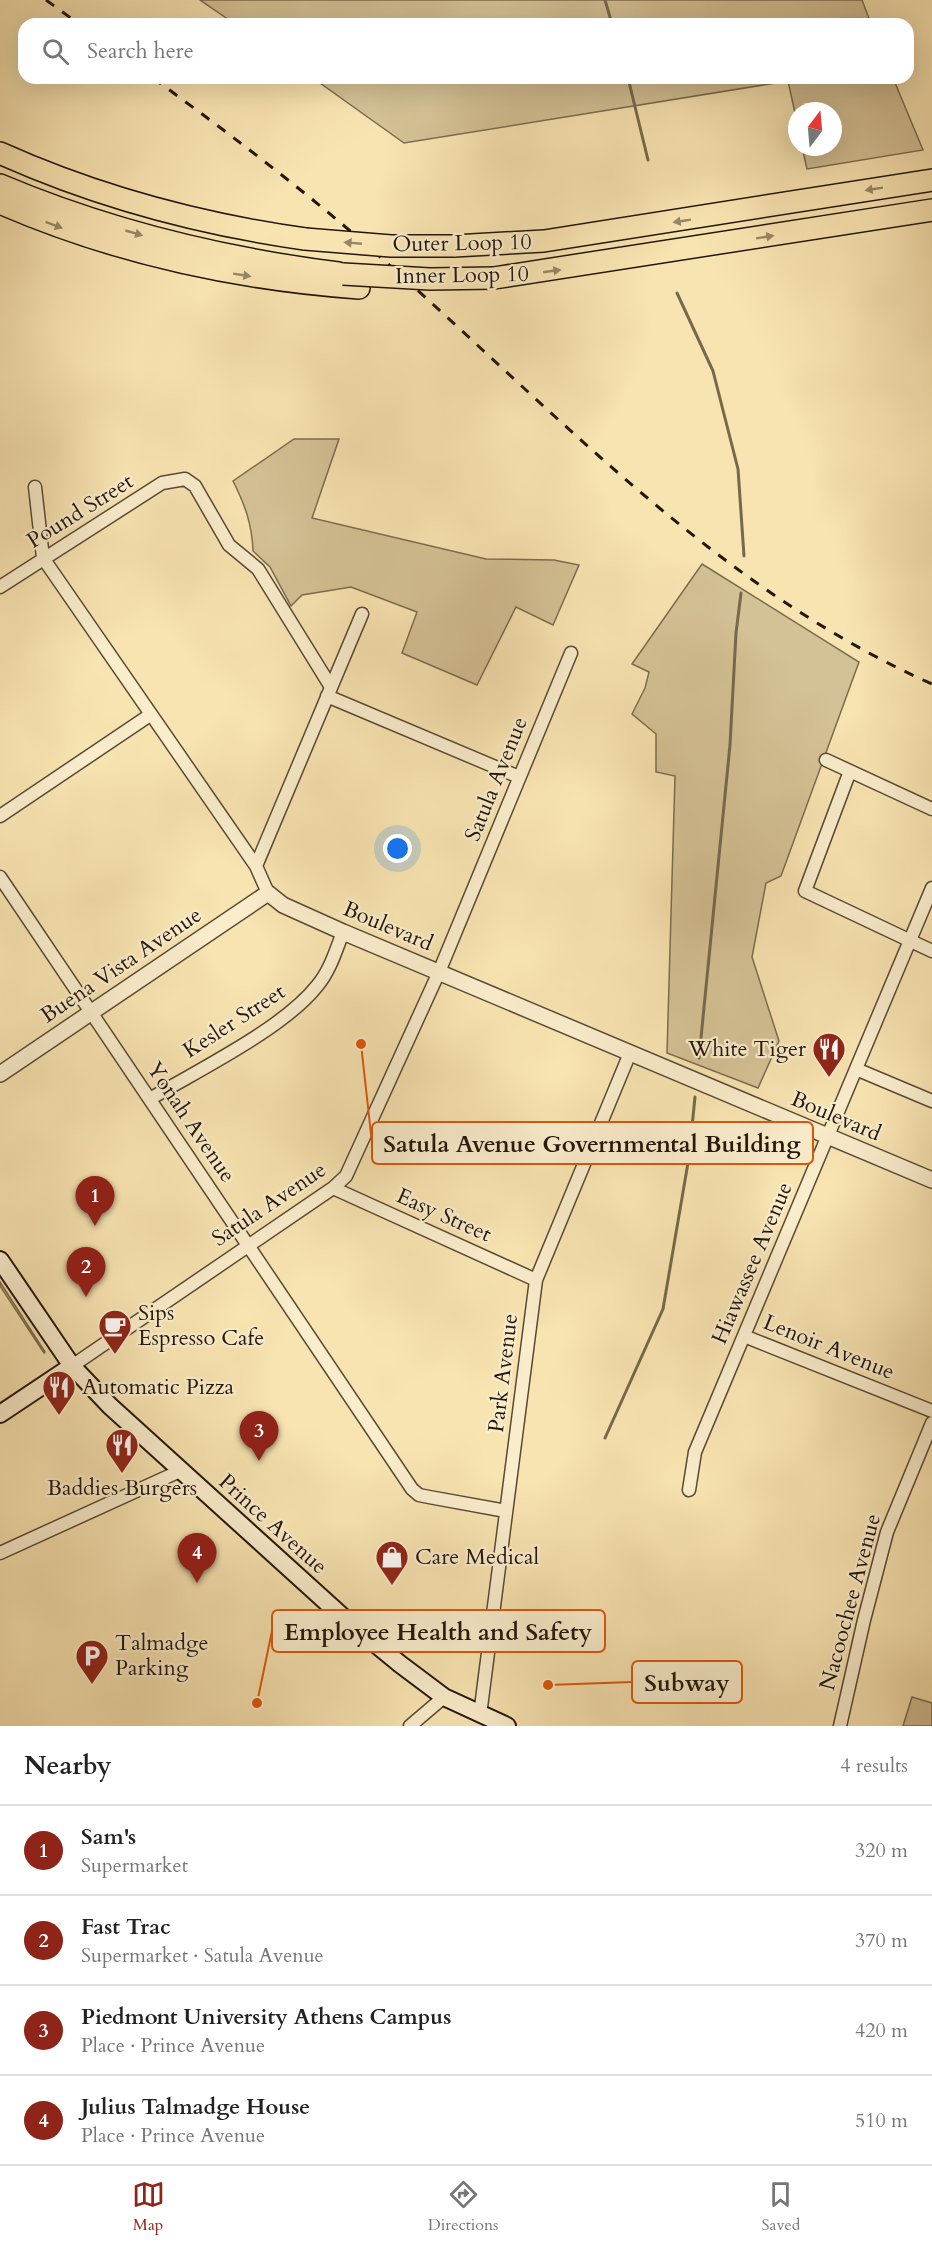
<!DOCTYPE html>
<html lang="en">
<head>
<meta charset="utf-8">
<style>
  :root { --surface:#fff; --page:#f2f2f2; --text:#222; --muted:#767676; --line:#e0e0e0; --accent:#8f2418 }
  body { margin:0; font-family:Cardo,serif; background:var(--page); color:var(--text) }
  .compass { position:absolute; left:788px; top:102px; width:54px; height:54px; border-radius:50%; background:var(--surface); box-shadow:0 6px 24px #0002; rotate:16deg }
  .you { position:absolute; left:398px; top:849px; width:21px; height:21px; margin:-15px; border:4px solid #fff; border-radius:50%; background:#1a73e8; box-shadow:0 0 0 9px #1a73e833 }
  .badge { display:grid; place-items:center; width:39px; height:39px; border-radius:50%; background:var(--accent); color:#fff; font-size:20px; font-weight:700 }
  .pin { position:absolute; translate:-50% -50px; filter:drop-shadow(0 2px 3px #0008) }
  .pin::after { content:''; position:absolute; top:32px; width:21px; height:18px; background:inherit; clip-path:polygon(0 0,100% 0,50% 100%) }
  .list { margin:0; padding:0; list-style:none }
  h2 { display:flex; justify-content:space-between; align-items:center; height:78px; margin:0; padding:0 24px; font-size:26px }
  h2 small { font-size:20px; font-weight:400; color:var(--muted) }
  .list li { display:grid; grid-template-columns:39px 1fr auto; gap:18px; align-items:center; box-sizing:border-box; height:90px; padding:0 24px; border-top:2px solid var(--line) }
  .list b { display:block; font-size:22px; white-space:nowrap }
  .list p { margin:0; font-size:20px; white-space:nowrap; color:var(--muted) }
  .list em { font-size:20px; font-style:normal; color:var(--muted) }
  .icon { flex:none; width:33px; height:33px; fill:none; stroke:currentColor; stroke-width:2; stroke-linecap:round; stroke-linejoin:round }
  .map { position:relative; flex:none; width:932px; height:1726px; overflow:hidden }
  .search { position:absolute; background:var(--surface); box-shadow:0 6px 24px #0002; left:18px; right:18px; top:18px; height:66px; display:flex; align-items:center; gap:15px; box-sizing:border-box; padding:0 21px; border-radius:18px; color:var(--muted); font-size:22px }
  .sheet { height:438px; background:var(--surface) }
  nav { display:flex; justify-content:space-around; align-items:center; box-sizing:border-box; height:84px; border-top:2px solid var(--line); background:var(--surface); font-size:16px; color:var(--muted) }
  nav a { display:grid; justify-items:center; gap:3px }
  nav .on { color:var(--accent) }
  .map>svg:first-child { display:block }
  .green { fill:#d4c195; stroke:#7c6c50; stroke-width:1.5 }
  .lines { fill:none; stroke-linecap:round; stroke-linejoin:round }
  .stream { stroke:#78684d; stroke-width:3 }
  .minor-casing { stroke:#584a35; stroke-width:15 }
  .tertiary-casing { stroke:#584a35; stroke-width:18 }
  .secondary-casing { stroke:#23160c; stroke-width:20 }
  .motorway-casing { stroke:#23160c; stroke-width:24 }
  .minor { stroke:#faedcc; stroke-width:12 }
  .tertiary { stroke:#faedcc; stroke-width:15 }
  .secondary { stroke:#faedcc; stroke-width:16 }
  .motorway { stroke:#f8e4b1; stroke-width:21 }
  .rail { stroke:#23160c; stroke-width:3; stroke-dasharray:10 10; stroke-linecap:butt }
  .motorway-bridge-casing { stroke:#23160c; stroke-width:24; stroke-linecap:butt }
  .motorway-bridge { stroke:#f8e4b1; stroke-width:21 }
  .oneway { fill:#988767 }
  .labels { text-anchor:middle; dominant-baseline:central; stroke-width:4.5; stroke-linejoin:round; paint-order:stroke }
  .street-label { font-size:22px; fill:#23160c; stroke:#faedcc }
  .poi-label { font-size:22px; fill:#23160c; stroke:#faedcc; text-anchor:start }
  .leader { fill:none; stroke:#de560c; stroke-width:2 }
  .callout-dot { fill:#de560c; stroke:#faedcc; stroke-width:2 }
  .callout { fill:#faedcc; stroke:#de560c; stroke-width:2 }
  .callout-label { font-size:24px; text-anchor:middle; font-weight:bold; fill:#23160c }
</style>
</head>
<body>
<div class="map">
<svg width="932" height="1726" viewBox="0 0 932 1726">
  <rect width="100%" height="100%" fill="#f8e4b1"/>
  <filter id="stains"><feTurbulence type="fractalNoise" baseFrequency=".00333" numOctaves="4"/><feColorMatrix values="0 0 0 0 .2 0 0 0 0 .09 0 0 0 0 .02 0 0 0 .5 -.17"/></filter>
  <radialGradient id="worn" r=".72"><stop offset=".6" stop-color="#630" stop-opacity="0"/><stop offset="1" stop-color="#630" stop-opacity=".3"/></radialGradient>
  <!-- green -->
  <path class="green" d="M200,0H862L871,24H235Z
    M313,78H893L923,150L807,169L802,147H833V111H797V122L788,81L404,143Z
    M294,439H339L312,518L486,559L554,560L579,565L553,625L516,607L477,685L402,653L417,612L351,587L302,595L291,606L270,567L253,551C252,524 245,505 233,481Z
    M702,564L859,662L781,876L766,883L752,957L779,1041L758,1088L667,1053L675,776L656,772V734L632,714L645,688L649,672L632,664Z
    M0,1282L45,1352L44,1353L0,1286Z
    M912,1697L932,1703V1726H903Z"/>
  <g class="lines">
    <!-- stream -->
    <path class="stream" d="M605,0L612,24
      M628,78L648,160
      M677,293L713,371L738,469L744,556
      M699,1058L730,745L736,633L741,593
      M605,1438L663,1309L689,1157L695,1097"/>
    <defs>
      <path id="minor" d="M35,487L43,558L256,866L268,893
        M0,587L162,483L185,479L195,486L229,545L258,569L331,687
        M327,696L519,777
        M826,760L932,809
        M850,771L805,891L932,951
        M0,816L150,715
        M256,866L362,614
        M0,877L412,1489L419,1495L429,1497L506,1511
        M856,1069L932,1101
        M150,1099C198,1070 283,1029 317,986C330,971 336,950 343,932
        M333,1188L536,1280
        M744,1336L932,1411
        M72,1366L333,1188L346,1176L439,972L571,653
        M689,1490L695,1452L932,888
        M0,1553L180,1471
        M480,1715L536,1280L630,1053
        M410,1726L444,1697
        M840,1726L864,1620L887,1532L932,1423"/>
      <path id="tertiary" d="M0,1074L268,893L283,905L343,932L932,1180"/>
      <path id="secondary" d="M0,1260L72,1366L110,1406L344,1618L400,1664L444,1697L507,1726
        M0,1414L72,1366"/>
      <path id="motorway" d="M0,153C98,197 199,224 305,239
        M0,185C109,231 220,258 338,273
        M0,203C115,253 234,279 359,288
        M454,246L544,241L932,180
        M494,278L932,210"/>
    </defs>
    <!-- minor casing -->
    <use href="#minor" class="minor-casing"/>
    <!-- tertiary casing -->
    <use href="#tertiary" class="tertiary-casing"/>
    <!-- secondary casing -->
    <use href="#secondary" class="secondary-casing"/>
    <!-- motorway casing -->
    <use href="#motorway" class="motorway-casing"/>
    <!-- minor -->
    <use href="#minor" class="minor"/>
    <!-- tertiary -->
    <use href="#tertiary" class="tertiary"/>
    <!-- secondary -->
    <use href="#secondary" class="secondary"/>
    <!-- motorway -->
    <use href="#motorway" class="motorway"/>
    <!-- rail -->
    <path class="rail" d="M46,0L79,24
      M153,78C234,137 313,197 387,263C559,415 718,589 932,684"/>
    <defs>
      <path id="motorway-bridge" d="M305,239L391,246H454
        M343,274L430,279L494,278"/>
    </defs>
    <!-- motorway-bridge casing -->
    <use href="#motorway-bridge" class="motorway-bridge-casing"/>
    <!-- motorway-bridge -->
    <use href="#motorway-bridge" class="motorway-bridge"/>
  </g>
  <!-- one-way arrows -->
  <defs><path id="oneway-solid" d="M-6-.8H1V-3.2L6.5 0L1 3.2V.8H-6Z" transform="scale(1.5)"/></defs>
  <g class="oneway">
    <use href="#oneway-solid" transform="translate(874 189) rotate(171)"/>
    <use href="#oneway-solid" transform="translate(682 221) rotate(171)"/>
    <use href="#oneway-solid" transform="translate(54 225) rotate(21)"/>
    <use href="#oneway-solid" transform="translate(134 233) rotate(16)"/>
    <use href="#oneway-solid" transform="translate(765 237) rotate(-9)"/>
    <use href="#oneway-solid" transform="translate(353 243) rotate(-175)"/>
    <use href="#oneway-solid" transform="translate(552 271) rotate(-8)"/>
    <use href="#oneway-solid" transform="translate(242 275) rotate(9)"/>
  </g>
  <!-- icons -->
  <defs>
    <symbol id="restaurant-pin" viewBox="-11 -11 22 30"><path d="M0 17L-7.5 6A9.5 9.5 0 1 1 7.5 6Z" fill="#8f2418" stroke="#faedcc"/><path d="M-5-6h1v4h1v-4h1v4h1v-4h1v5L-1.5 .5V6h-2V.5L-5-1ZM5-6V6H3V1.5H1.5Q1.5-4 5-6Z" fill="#fff"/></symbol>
    <symbol id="cafe-pin" viewBox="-11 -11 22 30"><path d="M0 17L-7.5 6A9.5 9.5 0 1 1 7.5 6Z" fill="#8f2418" stroke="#faedcc"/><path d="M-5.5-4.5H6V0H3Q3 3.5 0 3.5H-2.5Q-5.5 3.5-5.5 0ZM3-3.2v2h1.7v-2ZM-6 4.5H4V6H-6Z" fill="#fff"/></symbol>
    <symbol id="shop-pin" viewBox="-11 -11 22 30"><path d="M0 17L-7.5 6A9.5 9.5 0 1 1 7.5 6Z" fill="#8f2418" stroke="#faedcc"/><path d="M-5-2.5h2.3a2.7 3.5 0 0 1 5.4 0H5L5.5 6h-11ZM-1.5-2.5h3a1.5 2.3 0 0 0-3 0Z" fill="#fff"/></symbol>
    <symbol id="parking-pin" viewBox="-11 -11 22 30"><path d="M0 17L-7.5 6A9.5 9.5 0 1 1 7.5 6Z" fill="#8f2418" stroke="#faedcc"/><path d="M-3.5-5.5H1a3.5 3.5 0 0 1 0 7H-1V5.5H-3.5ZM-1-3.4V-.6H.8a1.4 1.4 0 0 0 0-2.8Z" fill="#fff"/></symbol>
  </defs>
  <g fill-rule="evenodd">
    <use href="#restaurant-pin" x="810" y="1030" width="38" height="52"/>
    <use href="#cafe-pin" x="96" y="1307" width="38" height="52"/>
    <use href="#restaurant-pin" x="40" y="1368" width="38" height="52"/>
    <use href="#restaurant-pin" x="103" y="1426" width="38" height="52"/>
    <use href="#shop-pin" x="373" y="1538" width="38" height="52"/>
    <use href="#parking-pin" x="73" y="1637" width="38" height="52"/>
  </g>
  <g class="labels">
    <!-- street labels -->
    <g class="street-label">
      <text transform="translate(462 243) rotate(-1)">Outer Loop 10</text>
      <text transform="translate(462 275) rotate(-1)">Inner Loop 10</text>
      <text transform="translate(80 511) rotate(-32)">Pound Street</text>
      <text transform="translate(496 779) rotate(-68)">Satula Avenue</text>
      <text transform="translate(388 926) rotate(23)">Boulevard</text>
      <text transform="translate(121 965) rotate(-34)">Buena Vista Avenue</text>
      <text transform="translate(234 1021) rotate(-33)">Kesler Street</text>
      <text transform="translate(836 1116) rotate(23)">Boulevard</text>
      <text transform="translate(191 1122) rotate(56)">Yonah Avenue</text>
      <text transform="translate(269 1204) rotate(-34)">Satula Avenue</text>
      <text transform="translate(444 1215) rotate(24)">Easy Street</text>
      <text transform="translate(752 1263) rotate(-67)">Hiawassee Avenue</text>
      <text transform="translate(829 1347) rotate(22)">Lenoir Avenue</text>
      <text transform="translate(503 1373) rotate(-83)">Park Avenue</text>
      <text transform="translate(273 1524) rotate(42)">Prince Avenue</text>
      <text transform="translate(850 1602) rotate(-75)">Nacoochee Avenue</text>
    </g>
    <!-- poi labels -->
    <g class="poi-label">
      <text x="806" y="1049" text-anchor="end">White Tiger</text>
      <text x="138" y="1313">Sips<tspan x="138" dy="25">Espresso Cafe</tspan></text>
      <text x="82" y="1387">Automatic Pizza</text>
      <text x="122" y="1488" text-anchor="middle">Baddies Burgers</text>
      <text x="415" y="1557">Care Medical</text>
      <text x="115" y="1643">Talmadge<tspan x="115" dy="25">Parking</tspan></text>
    </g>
  </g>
  <!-- callouts -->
  <path class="leader" d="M361 1044L372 1143M257 1703L272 1631M548 1685L632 1682"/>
  <g class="callout-dot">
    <circle cx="361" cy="1044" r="6"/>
    <circle cx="257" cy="1703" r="6"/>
    <circle cx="548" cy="1685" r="6"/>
  </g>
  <g class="callout">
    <rect x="372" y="1122" width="441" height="42" rx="6"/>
    <rect x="272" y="1610" width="333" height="42" rx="6"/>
    <rect x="632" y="1661" width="110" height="42" rx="6"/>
  </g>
  <g class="callout-label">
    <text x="592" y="1152">Satula Avenue Governmental Building</text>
    <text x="438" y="1640">Employee Health and Safety</text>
    <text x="687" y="1691">Subway</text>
  </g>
  <rect width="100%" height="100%" filter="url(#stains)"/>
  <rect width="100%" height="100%" fill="url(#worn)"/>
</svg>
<svg class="compass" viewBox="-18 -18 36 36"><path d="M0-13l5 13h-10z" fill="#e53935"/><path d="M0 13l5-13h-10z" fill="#767676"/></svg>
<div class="you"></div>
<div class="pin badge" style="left:95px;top:1226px">1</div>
<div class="pin badge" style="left:86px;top:1297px">2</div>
<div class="pin badge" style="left:259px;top:1461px">3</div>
<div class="pin badge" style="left:197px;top:1583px">4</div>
<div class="search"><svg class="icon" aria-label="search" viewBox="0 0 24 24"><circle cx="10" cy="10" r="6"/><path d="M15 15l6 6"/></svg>Search here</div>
</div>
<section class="sheet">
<h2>Nearby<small>4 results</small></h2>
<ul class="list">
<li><span class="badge">1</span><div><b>Sam's</b><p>Supermarket</p></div><em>320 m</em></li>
<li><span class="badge">2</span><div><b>Fast Trac</b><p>Supermarket · Satula Avenue</p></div><em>370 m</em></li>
<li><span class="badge">3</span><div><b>Piedmont University Athens Campus</b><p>Place · Prince Avenue</p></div><em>420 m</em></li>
<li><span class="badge">4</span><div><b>Julius Talmadge House</b><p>Place · Prince Avenue</p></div><em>510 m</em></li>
</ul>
</section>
<nav>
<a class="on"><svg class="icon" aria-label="map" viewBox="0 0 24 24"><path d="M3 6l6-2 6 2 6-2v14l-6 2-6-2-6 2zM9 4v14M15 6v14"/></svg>Map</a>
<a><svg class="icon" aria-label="directions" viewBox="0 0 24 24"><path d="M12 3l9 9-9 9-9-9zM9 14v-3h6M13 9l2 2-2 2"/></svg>Directions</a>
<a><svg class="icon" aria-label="saved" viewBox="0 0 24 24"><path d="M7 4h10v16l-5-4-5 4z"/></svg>Saved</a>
</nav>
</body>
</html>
